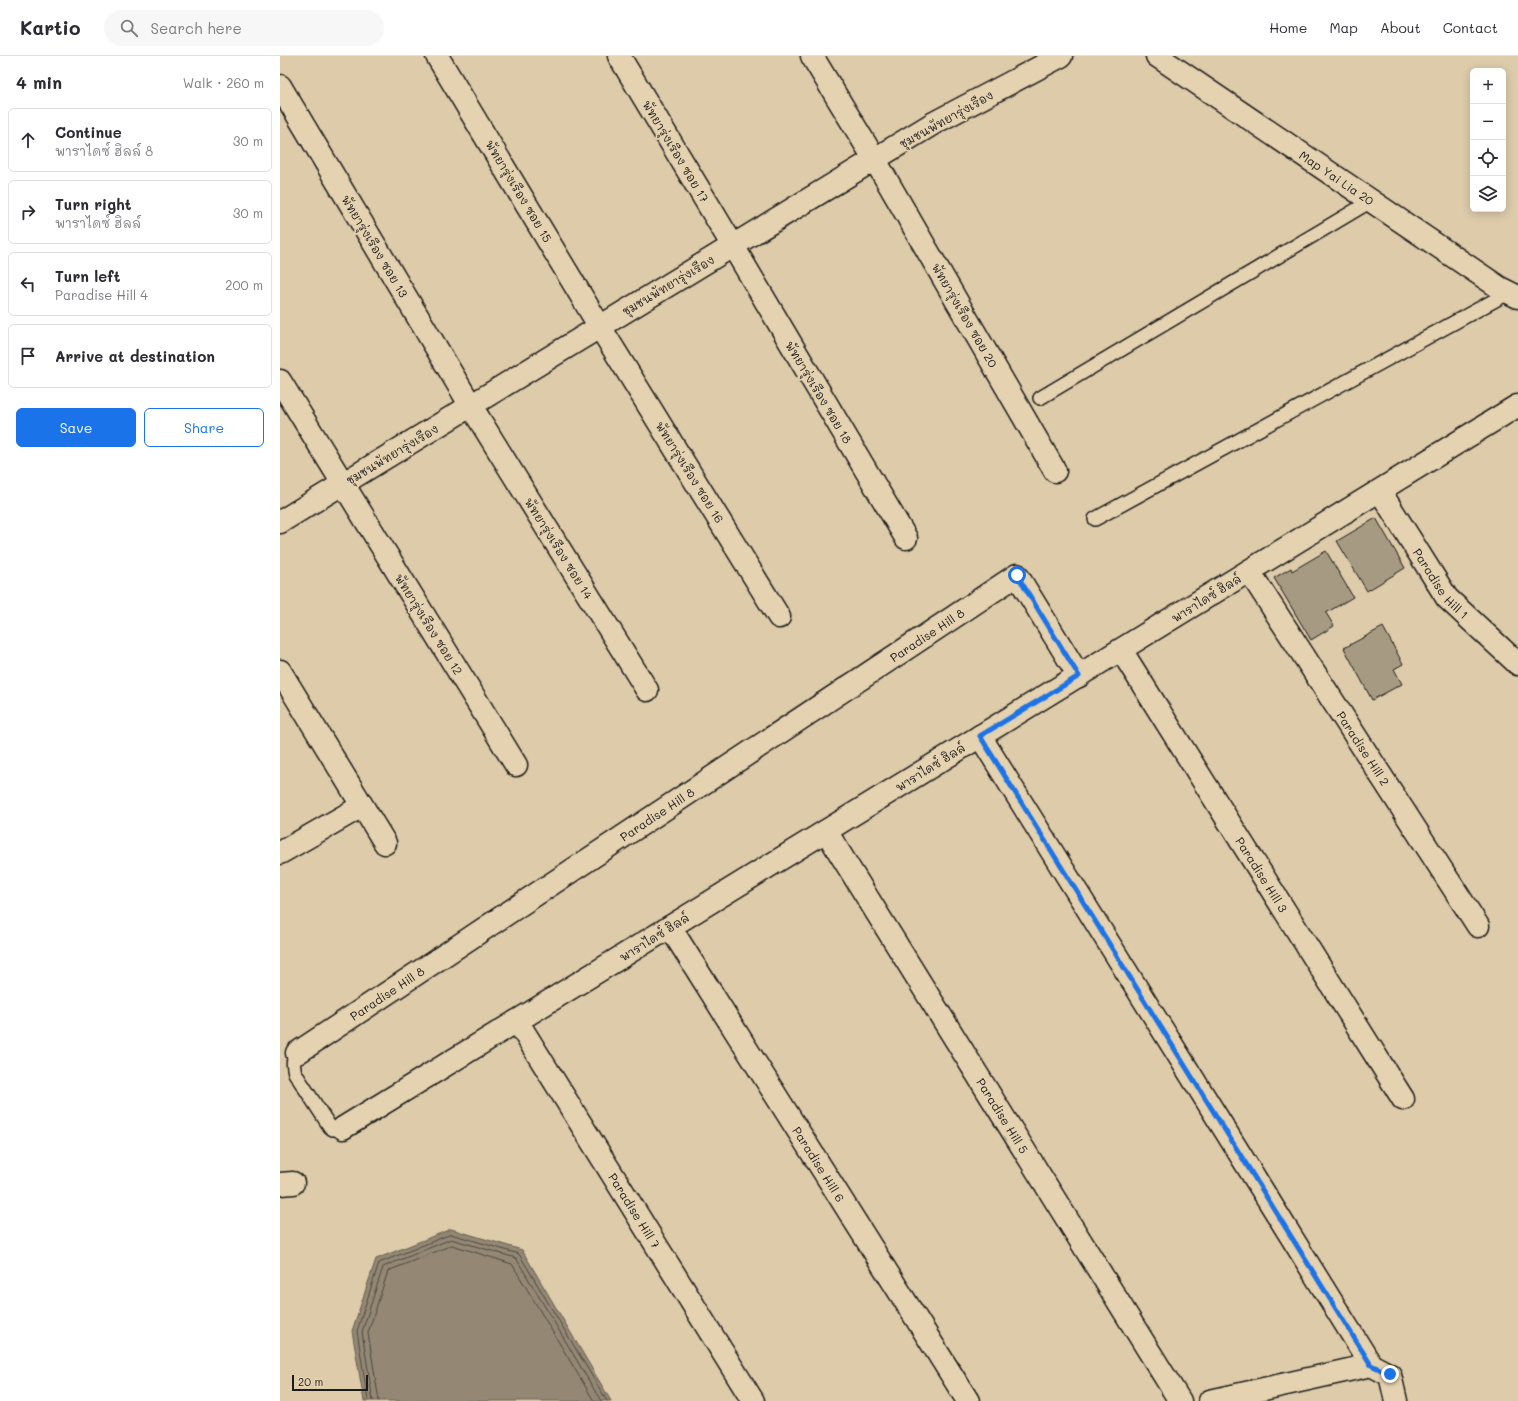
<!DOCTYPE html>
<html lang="en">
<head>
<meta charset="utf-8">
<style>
  :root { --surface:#fff; --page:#f7f7f7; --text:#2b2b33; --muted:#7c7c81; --line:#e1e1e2; --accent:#1a73e8 }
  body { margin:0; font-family:Mali,"Playpen Sans Thai",sans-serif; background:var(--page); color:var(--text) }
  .controls { position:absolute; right:12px; top:12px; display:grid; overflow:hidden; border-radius:6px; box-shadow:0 2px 10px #0003 }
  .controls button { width:36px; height:36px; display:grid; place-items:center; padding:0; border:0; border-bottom:1px solid var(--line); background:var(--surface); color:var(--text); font:20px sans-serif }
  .scale { position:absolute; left:12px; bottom:10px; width:76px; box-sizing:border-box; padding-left:4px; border:2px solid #1c1c1c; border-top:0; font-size:11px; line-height:14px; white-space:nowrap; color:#1c1c1c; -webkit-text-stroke:3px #e5d2b0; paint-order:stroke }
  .stop { position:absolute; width:12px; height:12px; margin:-9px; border:3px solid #1a73e8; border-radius:50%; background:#fff }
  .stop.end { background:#1a73e8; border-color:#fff; box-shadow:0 1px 4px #0008 }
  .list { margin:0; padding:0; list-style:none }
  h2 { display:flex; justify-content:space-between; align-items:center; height:52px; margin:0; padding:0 16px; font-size:17px }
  h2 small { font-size:13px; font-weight:400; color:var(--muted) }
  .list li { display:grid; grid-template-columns:26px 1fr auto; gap:12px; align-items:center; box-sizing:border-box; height:64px; margin:0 8px 8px; padding:0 8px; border:1px solid var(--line); border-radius:6px }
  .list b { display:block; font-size:15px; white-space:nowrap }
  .list p { margin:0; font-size:13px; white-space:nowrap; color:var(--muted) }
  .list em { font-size:13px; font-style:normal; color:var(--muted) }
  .actions { display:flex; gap:8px; padding:12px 16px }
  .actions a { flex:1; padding:9px 0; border:1px solid var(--accent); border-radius:6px; text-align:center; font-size:14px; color:var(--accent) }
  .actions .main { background:var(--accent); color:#fff }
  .icon { flex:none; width:22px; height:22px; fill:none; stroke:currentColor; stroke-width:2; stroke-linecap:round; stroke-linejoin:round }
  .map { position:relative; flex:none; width:1238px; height:1345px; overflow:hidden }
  header { display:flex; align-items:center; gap:24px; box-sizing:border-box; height:56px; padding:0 20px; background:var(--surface); border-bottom:1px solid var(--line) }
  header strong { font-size:19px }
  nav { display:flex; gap:22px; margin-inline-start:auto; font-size:14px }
  .search { width:280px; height:36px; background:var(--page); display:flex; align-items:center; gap:10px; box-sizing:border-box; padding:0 14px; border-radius:22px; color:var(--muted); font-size:15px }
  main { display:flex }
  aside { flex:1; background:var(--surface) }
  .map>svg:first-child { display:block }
  .water { fill:#948874; stroke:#645d51 }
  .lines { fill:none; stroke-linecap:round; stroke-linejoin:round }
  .shore { stroke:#4c473f; stroke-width:1 }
  .building { fill:#a79a82; stroke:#1c1c1c }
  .service-casing { stroke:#1c1c1c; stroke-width:16 }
  .minor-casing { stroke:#1c1c1c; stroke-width:25 }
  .service { stroke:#e5d2b0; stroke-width:13 }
  .minor { stroke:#e5d2b0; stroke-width:22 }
  .route { stroke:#1a73e8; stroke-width:5 }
  .labels { text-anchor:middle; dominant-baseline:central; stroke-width:3.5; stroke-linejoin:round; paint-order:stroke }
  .street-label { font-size:12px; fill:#1c1c1c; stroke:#e5d2b0 }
</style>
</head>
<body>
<header>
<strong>Kartio</strong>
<div class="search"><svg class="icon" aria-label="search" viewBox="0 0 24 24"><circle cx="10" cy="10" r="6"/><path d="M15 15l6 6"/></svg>Search here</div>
<nav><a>Home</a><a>Map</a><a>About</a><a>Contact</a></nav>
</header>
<main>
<aside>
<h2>4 min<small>Walk · 260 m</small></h2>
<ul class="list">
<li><svg class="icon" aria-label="ahead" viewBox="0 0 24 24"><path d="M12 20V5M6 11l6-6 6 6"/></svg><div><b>Continue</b><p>พาราไดซ์ ฮิลล์ 8</p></div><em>30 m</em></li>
<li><svg class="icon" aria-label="right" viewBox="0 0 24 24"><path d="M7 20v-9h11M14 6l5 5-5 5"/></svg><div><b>Turn right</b><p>พาราไดซ์ ฮิลล์</p></div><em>30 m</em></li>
<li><svg class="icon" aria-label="left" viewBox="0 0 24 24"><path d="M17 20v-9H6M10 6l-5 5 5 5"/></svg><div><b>Turn left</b><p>Paradise Hill 4</p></div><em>200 m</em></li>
<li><svg class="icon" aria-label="arrive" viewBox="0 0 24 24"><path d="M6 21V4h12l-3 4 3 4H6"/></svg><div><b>Arrive at destination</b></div></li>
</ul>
<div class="actions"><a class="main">Save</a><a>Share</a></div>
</aside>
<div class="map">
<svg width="1238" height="1345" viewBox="0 0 1238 1345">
  <rect width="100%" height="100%" fill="#ddcbaa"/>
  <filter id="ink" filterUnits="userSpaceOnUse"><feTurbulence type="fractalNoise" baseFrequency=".025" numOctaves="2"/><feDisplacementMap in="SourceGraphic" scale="8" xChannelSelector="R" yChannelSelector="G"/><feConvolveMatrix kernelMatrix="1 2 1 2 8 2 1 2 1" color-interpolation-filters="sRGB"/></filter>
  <g filter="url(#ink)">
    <!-- water -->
    <path class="water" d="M171,1173L242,1194L331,1345H84L72,1275L96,1203Z"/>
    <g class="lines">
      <!-- shore -->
      <path class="shore" d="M88,1345L77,1275L99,1207L171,1178L239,1198L327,1345
        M93,1345L82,1276L103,1211L171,1183L236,1202L321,1345
        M99,1345L88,1277L108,1215L172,1189L232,1208L314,1345"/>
    </g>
    <!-- building -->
    <path class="building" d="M1096,462L1125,512L1087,535L1057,485Z
      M1046,495L1073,541L1046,557L1054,570L1031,584L994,522L1011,512L1012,515Z
      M1103,571L1123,608L1114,613L1122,628L1092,644L1064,592Z"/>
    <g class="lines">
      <defs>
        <path id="service" d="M760,342L1091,145
          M815,463L1228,237
          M17,997C12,1004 13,1009 15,1017L50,1071L53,1073L63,1072"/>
        <g id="minor">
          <path d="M157,0L320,271L499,561"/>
          <path d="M339,0L453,190L626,482"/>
          <path d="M532,0L595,104L775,415"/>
          <path id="s1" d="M877,0L1220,232L1238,241"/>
          <path d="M0,30L191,350L367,634"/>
          <path d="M0,325L236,709"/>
          <path id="s2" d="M1100,435L1167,542L1238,608"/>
          <path d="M0,466L654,67L781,0"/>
          <path id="s3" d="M969,515L1198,870"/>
          <path id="s4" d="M841,594L1123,1043"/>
          <path d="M0,615L105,787"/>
          <path d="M700,680L1091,1309L1110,1319L1116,1345"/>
          <path id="s5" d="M546,775L900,1345"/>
          <path d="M0,797L82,750"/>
          <path id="s6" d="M390,871L688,1345"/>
          <path id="s7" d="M237,965L473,1345"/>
          <path id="s8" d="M17,997L737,519L799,620"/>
          <path d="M63,1072L1237,350"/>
          <path d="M0,1128L13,1127"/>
          <path d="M930,1345L1091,1309"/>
        </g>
      </defs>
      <!-- service casing -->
      <use href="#service" class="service-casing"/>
      <!-- minor casing -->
      <use href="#minor" class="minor-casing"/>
      <!-- service -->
      <use href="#service" class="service"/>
      <!-- minor -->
      <use href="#minor" class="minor"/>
    </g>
  </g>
  <g class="lines" filter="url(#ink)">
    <!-- route -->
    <path class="route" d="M737,519L799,620L700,680L1091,1309L1110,1318"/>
  </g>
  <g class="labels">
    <!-- street labels -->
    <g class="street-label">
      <text transform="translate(666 63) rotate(-29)">ชุมชนพัทยารุ่งเรือง</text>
      <text transform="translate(396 95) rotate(59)">พัทยารุ่งเรือง ซอย 17</text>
      <text stroke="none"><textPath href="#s1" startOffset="217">Map Yai Lia 20</textPath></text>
      <text transform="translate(239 135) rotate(59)">พัทยารุ่งเรือง ซอย 15</text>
      <text transform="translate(95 190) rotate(59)">พัทยารุ่งเรือง ซอย 13</text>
      <text transform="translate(388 229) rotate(-31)">ชุมชนพัทยารุ่งเรือง</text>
      <text transform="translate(685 259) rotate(60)">พัทยารุ่งเรือง ซอย 20</text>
      <text transform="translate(539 336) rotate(59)">พัทยารุ่งเรือง ซอย 18</text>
      <text transform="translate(112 398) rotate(-31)">ชุมชนพัทยารุ่งเรือง</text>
      <text transform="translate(410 416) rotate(58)">พัทยารุ่งเรือง ซอย 16</text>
      <text transform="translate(279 492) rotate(58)">พัทยารุ่งเรือง ซอย 14</text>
      <text stroke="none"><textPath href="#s2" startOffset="111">Paradise Hill 1</textPath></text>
      <text transform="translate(926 542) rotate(-32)">พาราไดซ์ ฮิลล์</text>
      <text transform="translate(149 568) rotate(58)">พัทยารุ่งเรือง ซอย 12</text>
      <text stroke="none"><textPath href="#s8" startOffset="756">Paradise Hill 8</textPath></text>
      <text stroke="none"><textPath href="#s3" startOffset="211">Paradise Hill 2</textPath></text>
      <text transform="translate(650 711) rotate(-32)">พาราไดซ์ ฮิลล์</text>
      <text stroke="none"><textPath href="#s8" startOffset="432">Paradise Hill 8</textPath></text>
      <text stroke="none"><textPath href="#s4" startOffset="265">Paradise Hill 3</textPath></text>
      <text transform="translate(374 881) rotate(-32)">พาราไดซ์ ฮิลล์</text>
      <text stroke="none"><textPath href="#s8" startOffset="108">Paradise Hill 8</textPath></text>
      <text stroke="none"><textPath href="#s5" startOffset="335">Paradise Hill 5</textPath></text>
      <text stroke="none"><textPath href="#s6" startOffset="280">Paradise Hill 6</textPath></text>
      <text stroke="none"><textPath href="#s7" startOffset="223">Paradise Hill 7</textPath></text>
    </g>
  </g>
</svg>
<div class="controls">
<button>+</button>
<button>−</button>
<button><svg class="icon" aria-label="locate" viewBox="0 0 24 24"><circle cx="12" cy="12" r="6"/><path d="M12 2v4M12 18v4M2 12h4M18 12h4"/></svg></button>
<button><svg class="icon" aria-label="layers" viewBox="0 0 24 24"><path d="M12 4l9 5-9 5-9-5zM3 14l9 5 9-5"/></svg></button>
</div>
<div class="scale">20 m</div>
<div class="stop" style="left:737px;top:519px"></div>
<div class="stop end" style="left:1110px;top:1318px"></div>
</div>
</main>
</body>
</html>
